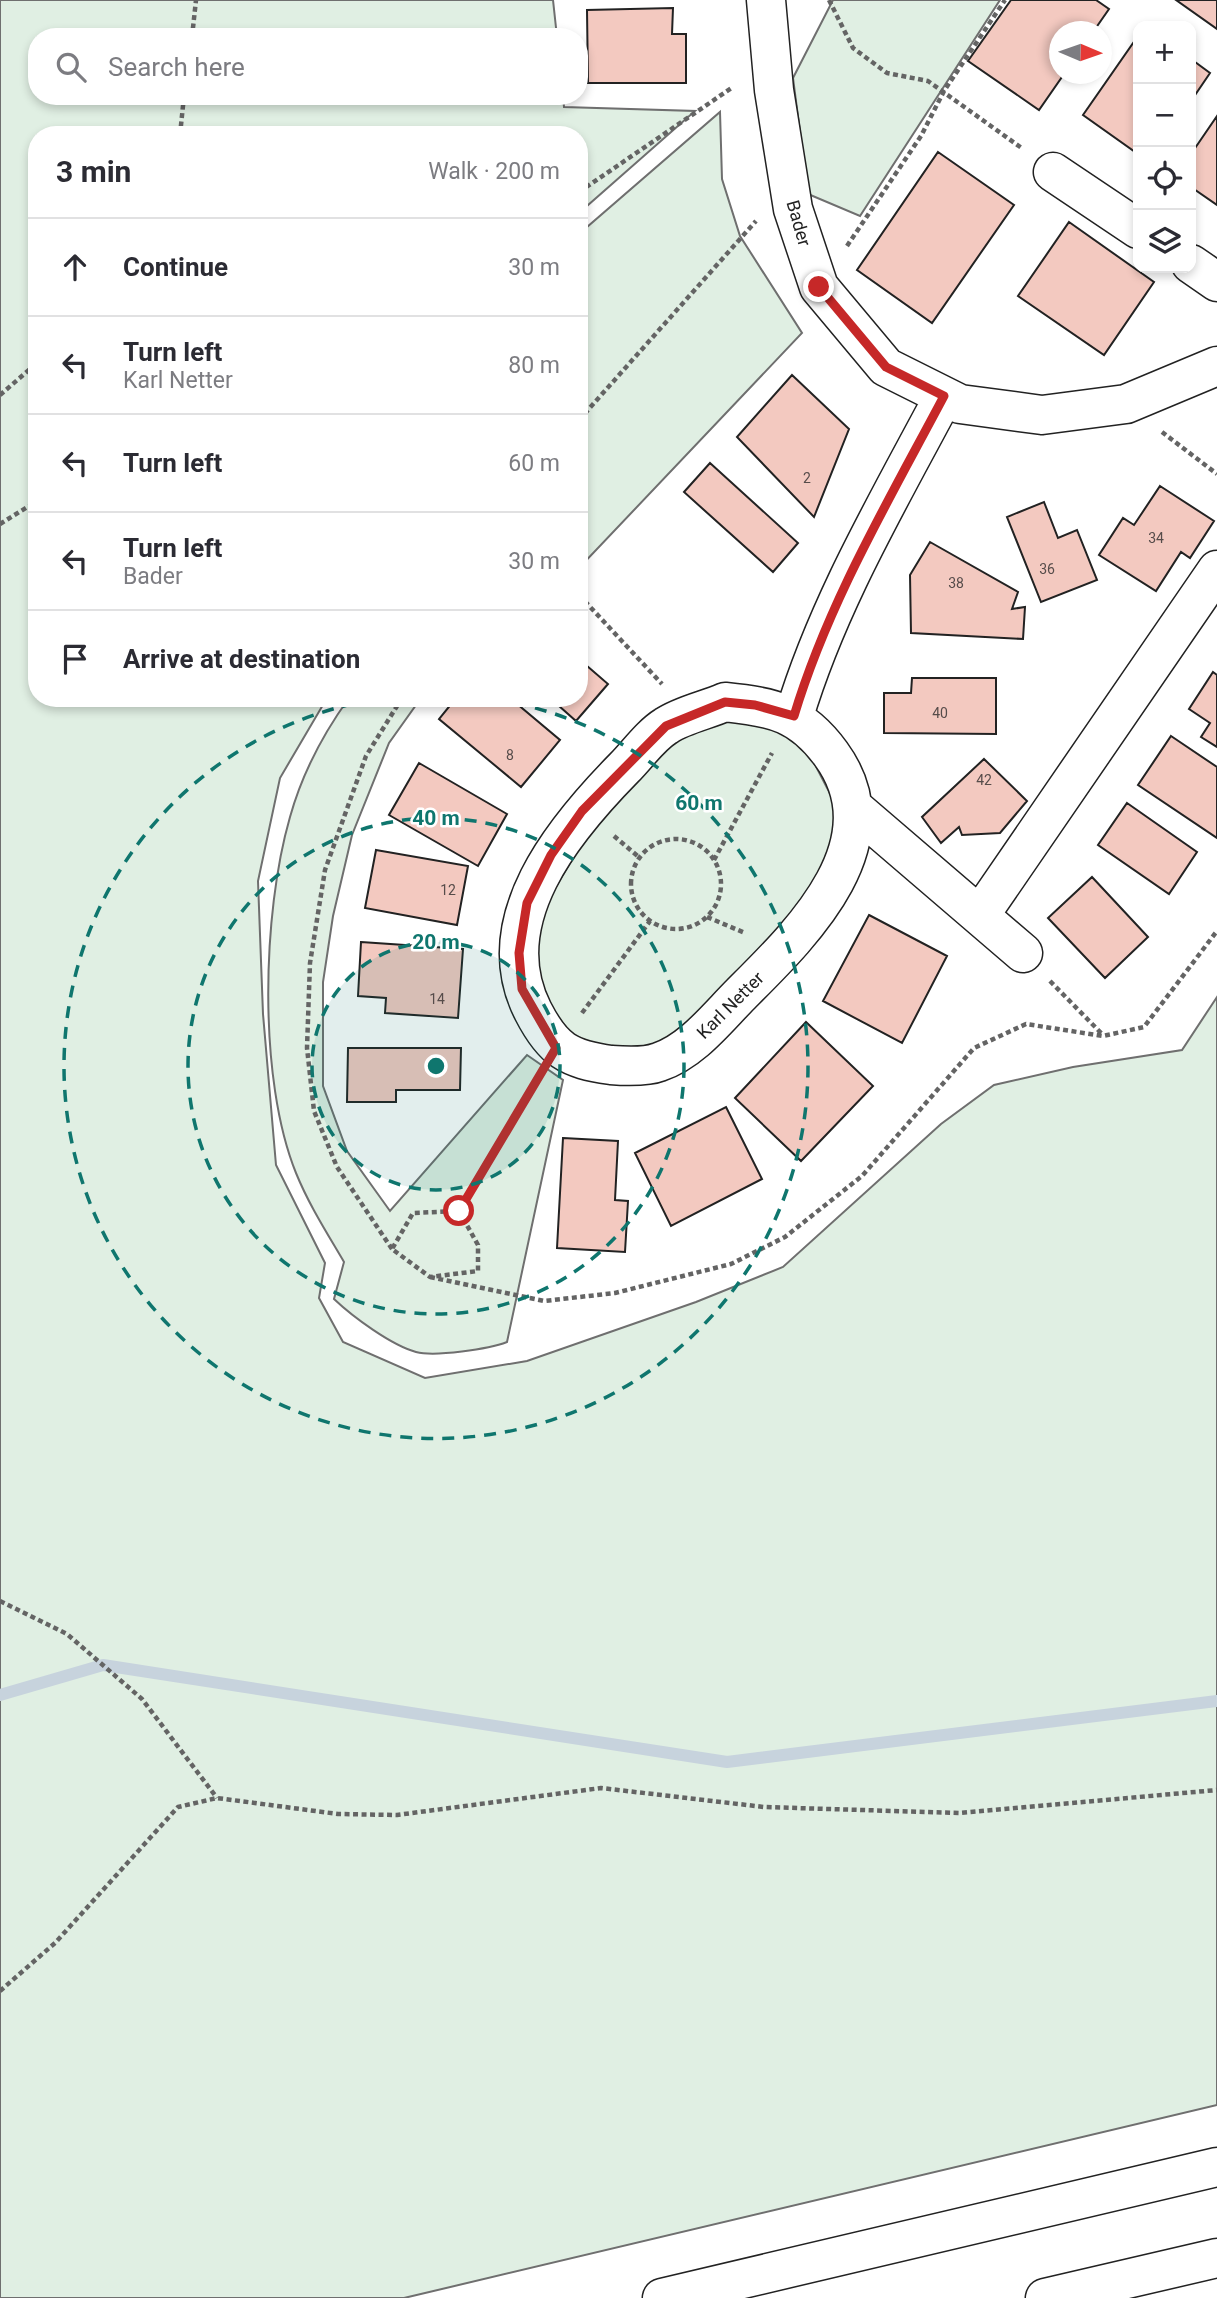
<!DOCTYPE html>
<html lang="en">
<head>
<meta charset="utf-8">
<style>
  :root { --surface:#fff; --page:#f7f7f7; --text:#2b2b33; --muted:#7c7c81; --line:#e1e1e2 }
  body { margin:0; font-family:Roboto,sans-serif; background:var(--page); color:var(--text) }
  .controls { position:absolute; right:21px; top:21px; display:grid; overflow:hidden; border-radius:14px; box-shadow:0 4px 10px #0003 }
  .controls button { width:63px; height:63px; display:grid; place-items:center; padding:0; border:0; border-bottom:2px solid var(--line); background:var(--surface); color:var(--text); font:35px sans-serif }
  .compass { position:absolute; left:1049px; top:21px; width:63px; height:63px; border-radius:50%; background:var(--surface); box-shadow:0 4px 10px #0003; rotate:92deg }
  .stop { position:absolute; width:21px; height:21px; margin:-16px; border:5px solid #c62828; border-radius:50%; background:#fff }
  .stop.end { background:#c62828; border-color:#fff; box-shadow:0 2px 7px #0008 }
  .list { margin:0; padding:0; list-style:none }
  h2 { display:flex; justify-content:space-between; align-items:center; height:91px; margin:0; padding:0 28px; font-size:30px }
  h2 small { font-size:23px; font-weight:400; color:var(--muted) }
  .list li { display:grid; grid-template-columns:46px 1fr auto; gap:21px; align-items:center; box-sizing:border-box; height:98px; padding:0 28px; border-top:2px solid var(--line) }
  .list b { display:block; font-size:26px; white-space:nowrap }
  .list p { margin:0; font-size:23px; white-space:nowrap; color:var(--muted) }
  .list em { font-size:23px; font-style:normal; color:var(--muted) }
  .icon { flex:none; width:38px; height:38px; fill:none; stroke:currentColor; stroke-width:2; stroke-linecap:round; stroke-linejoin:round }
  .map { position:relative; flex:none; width:1217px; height:2298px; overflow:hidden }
  .search { position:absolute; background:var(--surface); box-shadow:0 4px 10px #0003; left:28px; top:28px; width:560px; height:77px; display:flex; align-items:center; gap:18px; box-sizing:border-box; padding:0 24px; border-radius:28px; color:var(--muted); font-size:26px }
  .panel { position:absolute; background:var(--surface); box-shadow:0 4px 10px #0003; left:28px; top:126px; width:560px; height:581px; border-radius:28px }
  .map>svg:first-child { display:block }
  .green { fill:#e0efe3; stroke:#6f6f6f; stroke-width:2 }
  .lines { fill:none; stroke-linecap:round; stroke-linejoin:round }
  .stream { stroke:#c7d3dd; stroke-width:12 }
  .building { fill:#f3c9c0; stroke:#222; stroke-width:2 }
  .minor-casing { stroke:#222; stroke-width:41 }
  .highway-casing { stroke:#222; stroke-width:41 }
  .path { stroke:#646464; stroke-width:4.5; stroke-dasharray:5 3.5; stroke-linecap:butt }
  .minor { stroke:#fff; stroke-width:38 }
  .highway { stroke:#fff; stroke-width:38 }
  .route { stroke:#c62828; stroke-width:9 }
  .ring { fill:none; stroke:#0f766e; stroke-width:3.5; stroke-dasharray:12 9 }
  .labels { text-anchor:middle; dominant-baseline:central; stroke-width:5; stroke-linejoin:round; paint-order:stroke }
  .number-label { font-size:14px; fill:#564c4a }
  .street-label { font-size:18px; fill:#222; stroke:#fff }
  .centre { fill:#0f766e; stroke:#fff; stroke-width:3.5 }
  .ring-label { font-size:21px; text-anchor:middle; font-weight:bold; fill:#0f766e; stroke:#fff; stroke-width:5; stroke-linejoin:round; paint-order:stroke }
</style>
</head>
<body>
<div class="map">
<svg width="1217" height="2298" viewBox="0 0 1217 2298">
  <rect width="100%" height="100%" fill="#fff"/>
  <!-- green -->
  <path class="green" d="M0,0H553L557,37H37V96H563L564,107L695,111L579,213V135H37V698H327L280,778L258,881L263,1014L276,1165L325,1263L319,1298L343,1342L425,1378L527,1361L696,1302L783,1267L941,1124L994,1085L1073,1067L1182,1050L1217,997V2105L404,2298H0Z
    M833,0H1000L860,216L808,194L793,78Z
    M720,112L722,179L740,236L802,333L579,568V234Z
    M349,698H421L389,743L352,835L333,916L323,982V1086L347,1151L390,1211L527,1055L563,1080L507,1342C489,1349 435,1357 416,1352C391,1345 353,1317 334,1299L344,1262C327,1233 309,1205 296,1173C258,1079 262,914 290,817C302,774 323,734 349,698Z
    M728,719L786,731L809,753L838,809L832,847L813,887L776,935L682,1030L654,1046L620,1049L587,1045L567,1034L538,984L535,954L543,908L595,821L675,740Z"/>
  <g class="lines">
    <!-- stream -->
    <path class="stream" d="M0,1695L103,1665L727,1762L1217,1701"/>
  </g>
  <!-- building -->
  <path class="building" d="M1011,0H1096L1109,9L1093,32H1060V74H1064L1039,110L968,61Z
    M1176,0H1217V29Z
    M673,8L672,34H686V83H588L587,10Z
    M1138,36V154L1083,115Z
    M1191,59L1210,73L1191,101Z
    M1217,116V205L1191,187V154Z
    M938,152L1014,205L932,323L857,270Z
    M1069,222L1154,282L1104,355L1018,296Z
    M792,375L849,429L814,517L737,437Z
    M710,463L798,543L773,572L684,492Z
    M1160,486L1214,521L1190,558L1181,552L1156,591L1099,555L1123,518L1134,525Z
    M1044,502L1058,538L1077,530L1097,580L1041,602L1007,517Z
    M930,542L1018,592L1012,609L1025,607L1023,639L911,633L910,575Z
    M579,659L608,684L576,721L550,698H579Z
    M1213,672L1217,675V747L1201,737L1210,723L1189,709Z
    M912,678H996V734L884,733V693H911Z
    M456,698H481L485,702L488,698H510L560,740L521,787L439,719Z
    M1171,736L1217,767V838L1138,785Z
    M984,759L1027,801L1000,833L962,835L959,827L941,843L922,817Z
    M419,763L507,814L478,866L389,815Z
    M1127,803L1197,852L1169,894L1098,845Z
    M376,850L468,866L457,925L365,908Z
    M1092,877L1148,937L1105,978L1048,918Z
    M869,915L947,956L902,1043L823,1001Z
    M361,942L463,949L458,1018L385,1013L386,998L358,996Z
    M806,1022L873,1086L801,1161L735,1098Z
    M348,1048H461L460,1090H396V1102H347Z
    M726,1107L762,1179L671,1226L635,1153Z
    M563,1138L618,1141L615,1200L628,1201L625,1252L557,1248Z"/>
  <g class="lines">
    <defs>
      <path id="minor" d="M766,0L774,90L793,209L819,287L886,367L960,404L1042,415L1126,404L1217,366
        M1053,172L1138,229
        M1191,264L1217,282
        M725,702C774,707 801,713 831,754C896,843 801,934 741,994C717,1018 692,1051 659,1062C646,1067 624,1066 611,1065C568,1059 553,1050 533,1011C487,921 564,829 624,768C637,755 650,736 666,726C682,715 707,710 725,702Z
        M794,716C828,603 889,500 944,396
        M854,808L1023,953
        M980,915L1217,570"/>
      <path id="highway" d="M662,2298L1217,2167
        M1045,2298L1217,2258"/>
    </defs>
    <!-- minor casing -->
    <use href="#minor" class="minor-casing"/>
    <!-- highway casing -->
    <use href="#highway" class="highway-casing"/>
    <!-- path -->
    <path class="path" d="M829,0L853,48L887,73L928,81L1023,149
      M192,37L196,0
      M180,135L184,96
      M579,192L733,87
      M847,246L921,136L944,91L1005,0
      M0,395L37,363
      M579,420L756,221
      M1162,432L1217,474
      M0,524L37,501
      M579,595L662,684
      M614,836L640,858
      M631 884a45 45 0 1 1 90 0a45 45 0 1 1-90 0Z
      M714,860L772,753
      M707,917L745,933
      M1050,981L1103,1035
      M582,1013L650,921
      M459,1211L538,1078
      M459,1211L478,1245V1271L430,1277L392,1249L413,1213Z
      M392,1249L337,1167L314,1111L307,1048L310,963L325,870L366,756L402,698
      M430,1277L544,1301L615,1293L731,1264L785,1237L862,1176L974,1048L1026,1024L1103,1036L1144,1027L1217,931
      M0,1601L67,1634L142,1699L217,1798
      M0,1991L55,1943L178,1807L217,1798L338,1814L397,1815L601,1788L764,1807L959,1813L1217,1790"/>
    <!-- minor -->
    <use href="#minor" class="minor"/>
    <!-- highway -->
    <use href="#highway" class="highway"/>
  </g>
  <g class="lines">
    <!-- route -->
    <path class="route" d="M459,1211L556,1048L522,989L519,953L527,903L551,855L582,811L666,726L725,702L755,705L794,716C828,603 889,500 944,396L886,367L819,287"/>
  </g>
  <!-- distance rings -->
  <circle cx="436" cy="1066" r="124" fill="#0f766e" fill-opacity=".12"/>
  <g class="ring">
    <circle cx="436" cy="1066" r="124"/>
    <circle cx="436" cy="1066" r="248"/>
    <path d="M494 699A372 372 0 1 1 378 699"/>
  </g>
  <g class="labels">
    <!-- number labels -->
    <g class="number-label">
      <text x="807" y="478">2</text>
      <text x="1156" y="538">34</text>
      <text x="1047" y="569">36</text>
      <text x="956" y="583">38</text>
      <text x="940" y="713">40</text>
      <text x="510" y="755">8</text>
      <text x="984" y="780">42</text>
      <text x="448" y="890">12</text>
      <text x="437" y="999">14</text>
    </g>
    <!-- street labels -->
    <g class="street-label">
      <text transform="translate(799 223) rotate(74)">Bader</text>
      <text transform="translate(730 1005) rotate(-45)">Karl Netter</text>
    </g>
  </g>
  <circle cx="436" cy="1066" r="10" class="centre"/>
  <g class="ring-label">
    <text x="699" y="810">60 m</text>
    <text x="436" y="825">40 m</text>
    <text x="436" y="949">20 m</text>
  </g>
</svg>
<div class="controls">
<button>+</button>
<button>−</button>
<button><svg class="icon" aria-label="locate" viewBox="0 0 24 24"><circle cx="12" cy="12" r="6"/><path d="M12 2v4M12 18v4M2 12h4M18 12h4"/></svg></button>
<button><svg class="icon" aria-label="layers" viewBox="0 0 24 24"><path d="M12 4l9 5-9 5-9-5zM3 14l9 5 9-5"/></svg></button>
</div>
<svg class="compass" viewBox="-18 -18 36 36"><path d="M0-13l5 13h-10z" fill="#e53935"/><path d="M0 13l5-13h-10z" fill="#7c7c81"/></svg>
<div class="stop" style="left:459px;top:1211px"></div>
<div class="stop end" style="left:819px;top:287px"></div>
<div class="search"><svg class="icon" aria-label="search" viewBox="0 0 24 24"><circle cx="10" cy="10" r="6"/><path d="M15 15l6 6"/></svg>Search here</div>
<section class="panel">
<h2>3 min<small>Walk · 200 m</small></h2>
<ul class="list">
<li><svg class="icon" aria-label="ahead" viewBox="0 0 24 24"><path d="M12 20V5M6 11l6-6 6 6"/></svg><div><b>Continue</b></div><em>30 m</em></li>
<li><svg class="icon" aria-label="left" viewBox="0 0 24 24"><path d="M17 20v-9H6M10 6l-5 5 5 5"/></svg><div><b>Turn left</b><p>Karl Netter</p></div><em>80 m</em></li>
<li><svg class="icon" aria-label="left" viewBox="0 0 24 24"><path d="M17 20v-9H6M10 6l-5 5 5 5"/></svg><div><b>Turn left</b></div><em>60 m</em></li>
<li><svg class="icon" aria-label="left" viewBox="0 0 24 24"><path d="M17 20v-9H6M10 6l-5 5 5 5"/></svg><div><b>Turn left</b><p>Bader</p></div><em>30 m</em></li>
<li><svg class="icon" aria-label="arrive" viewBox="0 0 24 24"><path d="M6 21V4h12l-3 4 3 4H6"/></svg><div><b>Arrive at destination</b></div></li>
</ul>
</section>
</div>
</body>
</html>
